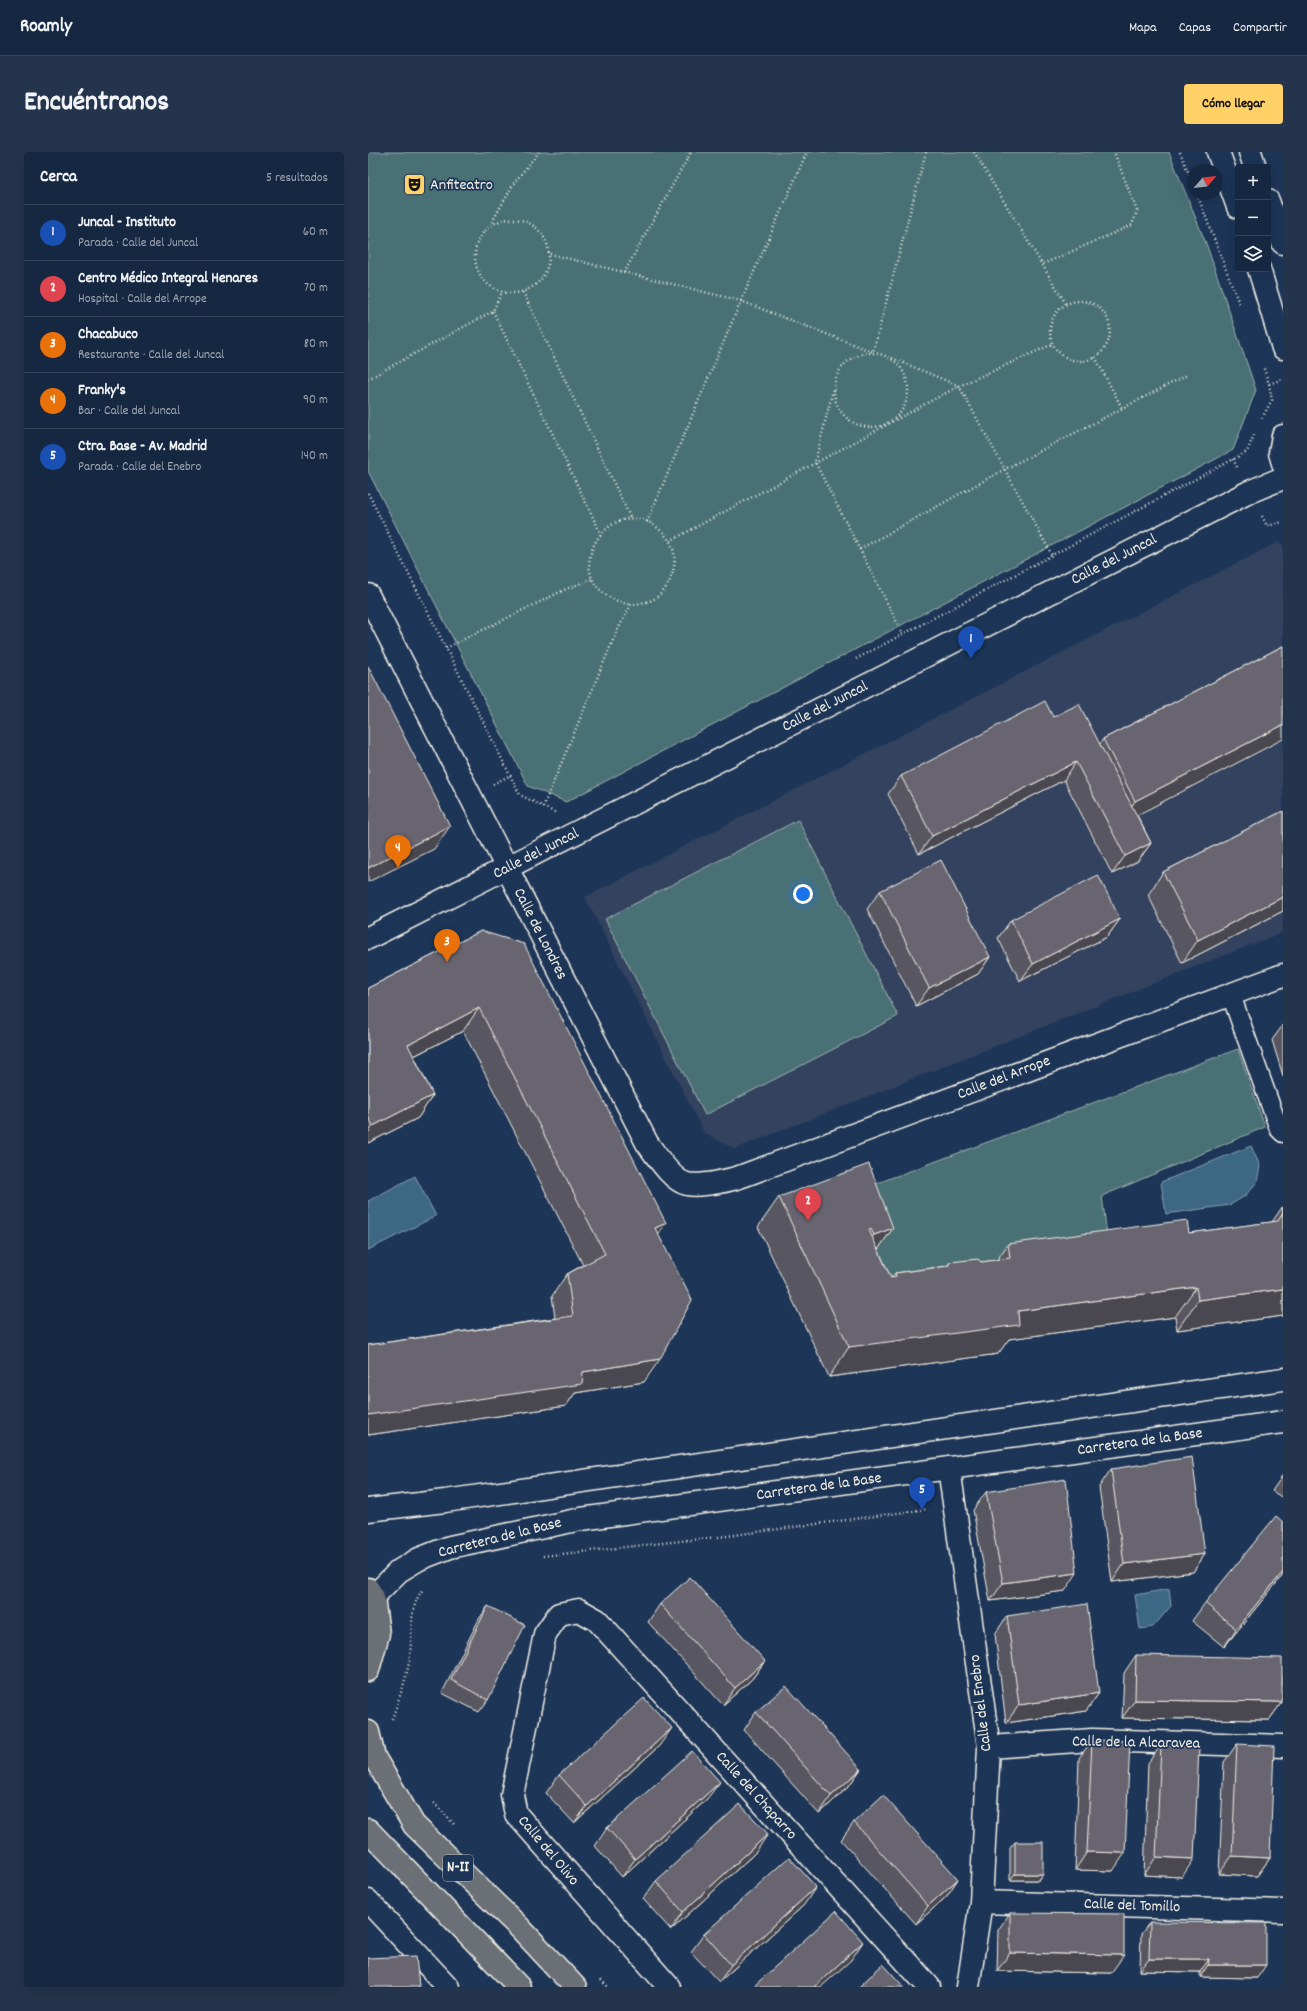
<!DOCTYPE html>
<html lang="es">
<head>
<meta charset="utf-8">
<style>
  :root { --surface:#162841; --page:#23344c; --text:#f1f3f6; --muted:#9ea6b1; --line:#35445a; --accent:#ffd166 }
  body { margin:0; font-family:Dekko,sans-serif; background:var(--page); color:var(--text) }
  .controls { position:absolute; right:12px; top:12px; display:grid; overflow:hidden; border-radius:4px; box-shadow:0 4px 16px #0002 }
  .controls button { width:36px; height:36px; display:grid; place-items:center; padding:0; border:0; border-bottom:1px solid var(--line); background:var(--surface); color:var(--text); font:20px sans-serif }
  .compass { position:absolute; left:819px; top:12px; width:36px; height:36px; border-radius:50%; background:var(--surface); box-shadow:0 4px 16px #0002; rotate:62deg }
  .you { position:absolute; left:435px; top:742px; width:14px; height:14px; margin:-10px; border:3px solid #fff; border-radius:50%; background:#1a73e8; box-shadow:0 0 0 6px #1a73e833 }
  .badge { display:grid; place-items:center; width:26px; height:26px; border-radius:50%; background:var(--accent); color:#fff; font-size:13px; font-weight:700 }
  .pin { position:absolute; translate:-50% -33px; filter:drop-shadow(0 1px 2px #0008) }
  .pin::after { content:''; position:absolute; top:21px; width:14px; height:12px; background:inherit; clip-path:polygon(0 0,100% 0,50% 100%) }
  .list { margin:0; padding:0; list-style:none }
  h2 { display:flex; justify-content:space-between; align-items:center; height:52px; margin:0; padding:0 16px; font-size:17px }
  h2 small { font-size:13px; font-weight:400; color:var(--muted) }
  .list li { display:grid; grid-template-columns:26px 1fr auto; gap:12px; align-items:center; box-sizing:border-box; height:56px; padding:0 16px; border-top:1px solid var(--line) }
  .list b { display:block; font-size:15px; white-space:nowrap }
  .list p { margin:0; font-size:13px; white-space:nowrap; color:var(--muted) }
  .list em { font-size:13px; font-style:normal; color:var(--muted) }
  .icon { flex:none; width:22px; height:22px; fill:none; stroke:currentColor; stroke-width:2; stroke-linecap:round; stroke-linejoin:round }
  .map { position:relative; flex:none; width:915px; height:1835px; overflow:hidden; border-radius:4px }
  header { display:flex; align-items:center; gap:24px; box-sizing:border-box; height:56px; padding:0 20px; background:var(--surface); border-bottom:1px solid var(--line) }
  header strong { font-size:19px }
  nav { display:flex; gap:22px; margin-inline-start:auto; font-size:14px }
  .intro { display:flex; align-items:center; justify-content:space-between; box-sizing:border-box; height:96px; padding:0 24px }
  h1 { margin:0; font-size:28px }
  .button { padding:10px 18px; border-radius:4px; background:var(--accent); color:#111; font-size:14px; font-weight:700 }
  main { display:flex; gap:24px; padding:0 24px }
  aside { flex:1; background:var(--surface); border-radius:4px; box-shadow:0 4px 16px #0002 }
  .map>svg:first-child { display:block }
  .built { fill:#33435f }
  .green { fill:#4a7174; stroke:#9fb1ae }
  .water { fill:#3e6884; stroke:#879fac }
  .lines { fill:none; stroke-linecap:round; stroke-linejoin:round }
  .lane-casing { stroke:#f4f1e8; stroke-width:21 }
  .street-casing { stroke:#f4f1e8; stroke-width:25 }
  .secondary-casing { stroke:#f4f1e8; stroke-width:25 }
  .primary-casing { stroke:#f4f1e8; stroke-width:25 }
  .path { stroke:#f4f1e8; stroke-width:2.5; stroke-dasharray:1 3; stroke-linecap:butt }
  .lane { stroke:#1d3557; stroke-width:18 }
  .street { stroke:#1d3557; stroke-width:22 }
  .secondary { stroke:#1d3557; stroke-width:22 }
  .primary { stroke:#6b6f75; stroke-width:22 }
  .wall { fill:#595761; stroke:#f4f1e8 }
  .shaded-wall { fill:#48474f; stroke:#f4f1e8 }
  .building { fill:#676571; stroke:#f4f1e8 }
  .labels { text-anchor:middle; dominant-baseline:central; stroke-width:3.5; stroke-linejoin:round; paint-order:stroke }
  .shield { fill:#1d3557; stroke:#b4b9bc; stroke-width:1 }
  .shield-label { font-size:15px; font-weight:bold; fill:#f4f1e8 }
  .poi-label { font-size:16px; fill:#f4f1e8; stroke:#1d3557; text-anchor:start }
  .street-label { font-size:16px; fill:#f4f1e8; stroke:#1d3557 }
</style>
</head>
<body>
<header>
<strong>Roamly</strong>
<nav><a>Mapa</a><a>Capas</a><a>Compartir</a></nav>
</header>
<div class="intro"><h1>Encuéntranos</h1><a class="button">Cómo llegar</a></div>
<main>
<aside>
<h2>Cerca<small>5 resultados</small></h2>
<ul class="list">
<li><span class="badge" style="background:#1a4fb4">1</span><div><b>Juncal - Instituto</b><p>Parada · Calle del Juncal</p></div><em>60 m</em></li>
<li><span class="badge" style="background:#e0444e">2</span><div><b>Centro Médico Integral Henares</b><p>Hospital · Calle del Arrope</p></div><em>70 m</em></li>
<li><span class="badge" style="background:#e8710a">3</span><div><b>Chacabuco</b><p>Restaurante · Calle del Juncal</p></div><em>80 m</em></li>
<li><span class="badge" style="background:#e8710a">4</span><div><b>Franky's</b><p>Bar · Calle del Juncal</p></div><em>90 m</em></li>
<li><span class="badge" style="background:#1a4fb4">5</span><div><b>Ctra. Base - Av. Madrid</b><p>Parada · Calle del Enebro</p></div><em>140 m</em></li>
</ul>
</aside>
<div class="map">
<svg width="915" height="1835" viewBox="0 0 915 1835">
  <rect width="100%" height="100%" fill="#1d3557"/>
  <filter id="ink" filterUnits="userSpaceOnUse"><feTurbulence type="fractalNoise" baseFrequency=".025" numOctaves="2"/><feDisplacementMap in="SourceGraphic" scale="8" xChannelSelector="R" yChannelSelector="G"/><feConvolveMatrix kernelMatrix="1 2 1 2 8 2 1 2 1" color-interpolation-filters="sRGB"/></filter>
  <g filter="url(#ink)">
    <!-- built -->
    <path class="built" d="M910,390L915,392V780L367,997L336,981L217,745Z"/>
    <!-- green -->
    <path class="green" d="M0,0H801L839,94L888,238L865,298L198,650L160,634L0,319Z
      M430,668L530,864L337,963L237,767Z
      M870,897L897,975L734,1044L742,1106L532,1148L480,1042Z"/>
    <!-- water -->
    <path class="water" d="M883,994L892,1014L889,1030L877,1044L862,1053L798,1062L793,1030Z
      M47,1024L68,1064L0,1098V1049Z
      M801,1437L803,1454L785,1475L772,1477L767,1443Z"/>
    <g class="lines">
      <defs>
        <path id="lane" d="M863,843L911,977L915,981"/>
        <path id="street" d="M0,443L279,991C288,1003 304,1029 319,1032C333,1035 364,1028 377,1023L915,823
          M0,786L881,340L915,326
          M581,1316L621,1595L613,1750L600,1835
          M621,1595L724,1588L915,1594
          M0,1749L80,1835
          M613,1750L915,1759
          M301,1835L148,1662L144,1643L177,1482L191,1462L211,1458L229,1468L561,1835"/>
        <path id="secondary" d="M850,0L870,55
          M882,0L887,15
          M900,49L915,91
          M891,117L915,196
          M915,284L912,301L915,311
          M0,1358L77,1349L915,1227
          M5,1445L31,1419L51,1407L82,1395L213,1367L915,1270"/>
        <path id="primary" d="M0,1437L5,1445L10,1482L0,1518
          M0,1580L6,1605L46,1673L151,1775L207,1835
          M0,1678L151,1835"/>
      </defs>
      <!-- lane casing -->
      <use href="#lane" class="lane-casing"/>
      <!-- street casing -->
      <use href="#street" class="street-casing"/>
      <!-- secondary casing -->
      <use href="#secondary" class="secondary-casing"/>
      <!-- primary casing -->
      <use href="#primary" class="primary-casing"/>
      <!-- path -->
      <path class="path" d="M606,0L698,152
        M812,0L825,32
        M829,42L872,154
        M107 104a37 37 0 1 1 74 0a37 37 0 1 1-74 0Z
        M124,70L146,31L171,0
        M182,102L373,149L505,200L558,0
        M675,112L764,73L769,59L746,0
        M256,121L323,0
        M155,140L263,367
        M682 179a30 30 0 1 1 60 0a30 30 0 1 1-60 0Z
        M125,159L232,380
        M466 238a37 37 0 1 1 74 0a37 37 0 1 1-74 0Z
        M727,205L754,256
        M524,206L591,234L684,403
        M0,227L125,159L134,140
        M901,232L915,227
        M465,238L447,310L535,482
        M894,266L904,248L901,232L895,214
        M865,307L870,317
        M0,341L152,643L188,661
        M894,364L899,374L915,370
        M279,370L373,149L439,0
        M302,389L591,234L685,192
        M492,397L637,317L819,223
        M78,496L198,437L224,427
        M488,507L879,300L886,283
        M125,632L143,623
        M175,655L248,481L263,453C269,451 278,451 284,448C304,438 314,405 300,387C251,321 172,433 263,453
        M175,1404L359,1384L560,1357
        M24,1567C31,1546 40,1524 42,1502C45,1479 40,1457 55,1437
        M66,1651L87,1673
        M233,1828L240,1835"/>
      <!-- lane -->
      <use href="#lane" class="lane"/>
      <!-- street -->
      <use href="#street" class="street"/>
      <!-- secondary -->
      <use href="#secondary" class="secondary"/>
      <!-- primary -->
      <use href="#primary" class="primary"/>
    </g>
    <!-- wall -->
    <path class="wall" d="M915,494L769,663L783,691L770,709L744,722L696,628L551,702L520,642L533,624L685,565L732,592L735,587Z
      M915,659V759L814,811L780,743L795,720Z
      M512,739L622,805L610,822L548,854L499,757Z
      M752,767L739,785L652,829L630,786L643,768Z
      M113,779L298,1071L290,1082L276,1230L207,1241L198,1254L0,1283V1193L187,1166L184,1144L199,1122L215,1113L95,879L46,904L65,943L50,966L0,991V836Z
      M915,873V924L904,888Z
      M411,1045L525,1076L510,1097L523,1126H524L527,1121L579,1114L582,1110H613L629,1108L640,1092L821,1081L904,1070L915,1054V1164L809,1178L807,1165L641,1187L630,1202L461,1225L390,1075Z
      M743,1317L837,1402L825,1420L744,1430L731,1335Z
      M915,1323V1346L904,1339Z
      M618,1340L697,1439L622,1449L605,1358Z
      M915,1370V1423L856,1495L824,1469L837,1451Z
      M292,1452L397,1509L384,1527L355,1553L280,1470Z
      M120,1454V1548L111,1560L74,1541L111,1467Z
      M639,1464L731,1541L718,1559L638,1571L627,1482Z
      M768,1503L914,1550L901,1568L754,1566L756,1521Z
      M388,1560L493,1617L480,1635L451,1662L376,1578Z
      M724,1588L745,1719L707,1718L711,1606Z
      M869,1592L902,1706L889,1724L851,1722L856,1610Z
      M793,1593L814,1725L776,1723L780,1611Z
      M291,1594L206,1671L178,1641L191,1623Z
      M339,1647L254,1725L227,1694L239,1676Z
      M486,1670L590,1727L578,1745L548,1772L473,1688Z
      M647,1690L675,1722L671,1728H642V1696Z
      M388,1700L303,1778L275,1747L288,1729Z
      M436,1753L351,1830L323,1800L336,1782Z
      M642,1761L743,1821L629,1819L630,1778Z
      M782,1770L889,1826L832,1825V1820L772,1819L773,1782Z"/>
    <!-- shaded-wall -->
    <path class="shaded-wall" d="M915,573V587L752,672L767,649Z
      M708,610L696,628L551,702L564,684Z
      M82,674L66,697L0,730V716Z
      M783,691L770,709L744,722L757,704Z
      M915,745V759L814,811L830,788Z
      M752,767L739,785L652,829L665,812Z
      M622,805L610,822L548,854L561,836Z
      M111,856L95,879L24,915L40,893Z
      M65,943L50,966L0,991V981L5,974Z
      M298,1071L282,1094L287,1076Z
      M525,1076L504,1106L485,1113L506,1083Z
      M828,1135L807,1165L641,1187L630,1202L461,1225L481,1195L650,1159Z
      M915,1137V1164L809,1178L830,1148Z
      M292,1207L276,1230L207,1241L198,1254L0,1283V1263L215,1220Z
      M837,1402L825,1420L744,1430L756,1412Z
      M915,1420V1423L856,1495L868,1477Z
      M709,1421L697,1439L622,1449L635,1431Z
      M397,1509L384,1527L355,1553L367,1536Z
      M731,1541L718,1559L638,1571L651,1553Z
      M767,1548L914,1550L901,1568L754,1566Z
      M304,1576L291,1594L206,1671L219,1654Z
      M493,1617L480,1635L451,1662L463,1644Z
      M352,1630L339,1647L254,1725L267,1707Z
      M400,1682L388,1700L303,1778L315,1760Z
      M719,1700L757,1701L745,1719L707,1718Z
      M864,1704L902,1706L889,1724L851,1722Z
      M788,1705L826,1707L814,1725L776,1723Z
      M647,1722H675L671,1728H642Z
      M590,1727L578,1745L548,1772L560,1754Z
      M448,1735L436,1753L351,1830L363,1813Z
      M495,1790L483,1808L453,1835H446Z
      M642,1801L756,1803L743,1821L629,1819Z
      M781,1807H841L832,1820L772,1819Z
      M840,1813H898L889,1826L832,1825Z"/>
    <!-- building -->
    <path class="building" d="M915,494V573L767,649L735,587Z
      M0,514L82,674L0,716Z
      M677,549L685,565L711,552L783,691L757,704L708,610L564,684L533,624Z
      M915,659V745L830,788L795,720Z
      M573,708L622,805L561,836L512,739Z
      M730,723L752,767L665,812L643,768Z
      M113,779L156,792L298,1071L287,1076L324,1148L292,1207L215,1220L214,1232L0,1263V1193L205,1164L199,1122L237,1102L111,856L40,893L65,943L5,974L0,964V836Z
      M501,1012L525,1076L506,1083L503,1077L501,1078L523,1126L528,1125L527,1121L580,1114L582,1110L610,1107L613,1110L642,1106L640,1092L819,1068L821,1081L910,1069L915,1061L914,1055L915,1054V1137L830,1148L828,1135L650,1159L651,1173L481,1195L411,1045Z
      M824,1305L837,1402L756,1412L743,1317Z
      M915,1323V1328L912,1326Z
      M698,1327L709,1421L635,1431L618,1340Z
      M908,1364L915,1370V1420L868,1477L837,1451Z
      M322,1425L397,1509L367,1536L292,1452Z
      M719,1452L731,1541L651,1553L639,1464Z
      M120,1454L157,1473L120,1548L83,1528Z
      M768,1503L914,1506V1550L767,1548Z
      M418,1534L493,1617L463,1644L388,1560Z
      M276,1546L304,1576L219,1654L191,1623Z
      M724,1588L762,1589L757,1701L719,1700Z
      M869,1592L906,1594L902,1706L864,1704Z
      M793,1593L831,1595L826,1707L788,1705Z
      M324,1599L352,1630L267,1707L239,1676Z
      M515,1643L590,1727L560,1754L486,1670Z
      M372,1652L400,1682L315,1760L288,1729Z
      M647,1690H675V1722H647Z
      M421,1705L448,1735L363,1813L336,1782Z
      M468,1759L495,1790L446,1835H385Z
      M642,1761L756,1762V1803L642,1801Z
      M782,1770L898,1771V1813H840L841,1807H781Z
      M48,1804L51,1835H0V1806Z
      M515,1812L536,1835H491Z"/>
  </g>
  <!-- icons -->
  <defs>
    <symbol id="theatre-square" viewBox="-11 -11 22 22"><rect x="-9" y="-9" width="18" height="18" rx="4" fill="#ffd166" stroke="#1d3557"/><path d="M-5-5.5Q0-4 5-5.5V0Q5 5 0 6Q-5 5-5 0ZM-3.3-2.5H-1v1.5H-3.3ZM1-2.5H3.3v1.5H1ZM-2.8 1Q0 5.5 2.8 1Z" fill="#111"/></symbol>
  </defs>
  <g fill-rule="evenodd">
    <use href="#theatre-square" x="34" y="20" width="25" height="25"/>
  </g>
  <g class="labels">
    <!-- shield labels -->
    <rect class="shield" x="75" y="1703" width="30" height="26" rx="3"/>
    <g class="shield-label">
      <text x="90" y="1716">N-II</text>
    </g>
    <!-- poi labels -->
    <g class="poi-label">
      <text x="62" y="33">Anfiteatro</text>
    </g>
    <!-- street labels -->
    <g class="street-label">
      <text transform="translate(746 408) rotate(-27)">Calle del Juncal</text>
      <text transform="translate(457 555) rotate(-27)">Calle del Juncal</text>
      <text transform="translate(168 702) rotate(-27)">Calle del Juncal</text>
      <text transform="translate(172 782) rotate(63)">Calle de Londres</text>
      <text transform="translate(636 926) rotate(-21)">Calle del Arrope</text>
      <text transform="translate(772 1290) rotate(-8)">Carretera de la Base</text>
      <text transform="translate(451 1335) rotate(-8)">Carretera de la Base</text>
      <text transform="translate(132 1386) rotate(-14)">Carretera de la Base</text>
      <text transform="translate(613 1551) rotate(-97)">Calle del Enebro</text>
      <text transform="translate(768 1591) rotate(1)">Calle de la Alcaravea</text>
      <text transform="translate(388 1644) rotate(48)">Calle del Chaparro</text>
      <text transform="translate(180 1699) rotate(50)">Calle del Olivo</text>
      <text transform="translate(764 1754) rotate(2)">Calle del Tomillo</text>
    </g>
  </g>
</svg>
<div class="controls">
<button>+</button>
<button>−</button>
<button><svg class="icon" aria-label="layers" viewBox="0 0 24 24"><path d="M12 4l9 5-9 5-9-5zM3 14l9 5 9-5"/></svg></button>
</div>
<svg class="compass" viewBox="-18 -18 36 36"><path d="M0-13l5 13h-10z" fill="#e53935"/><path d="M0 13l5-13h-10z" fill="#9ea6b1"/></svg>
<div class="you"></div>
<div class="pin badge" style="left:603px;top:507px;background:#1a4fb4">1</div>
<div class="pin badge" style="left:440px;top:1069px;background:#e0444e">2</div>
<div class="pin badge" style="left:79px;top:810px;background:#e8710a">3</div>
<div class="pin badge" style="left:30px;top:716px;background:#e8710a">4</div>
<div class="pin badge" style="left:554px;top:1358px;background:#1a4fb4">5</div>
</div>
</main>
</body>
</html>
